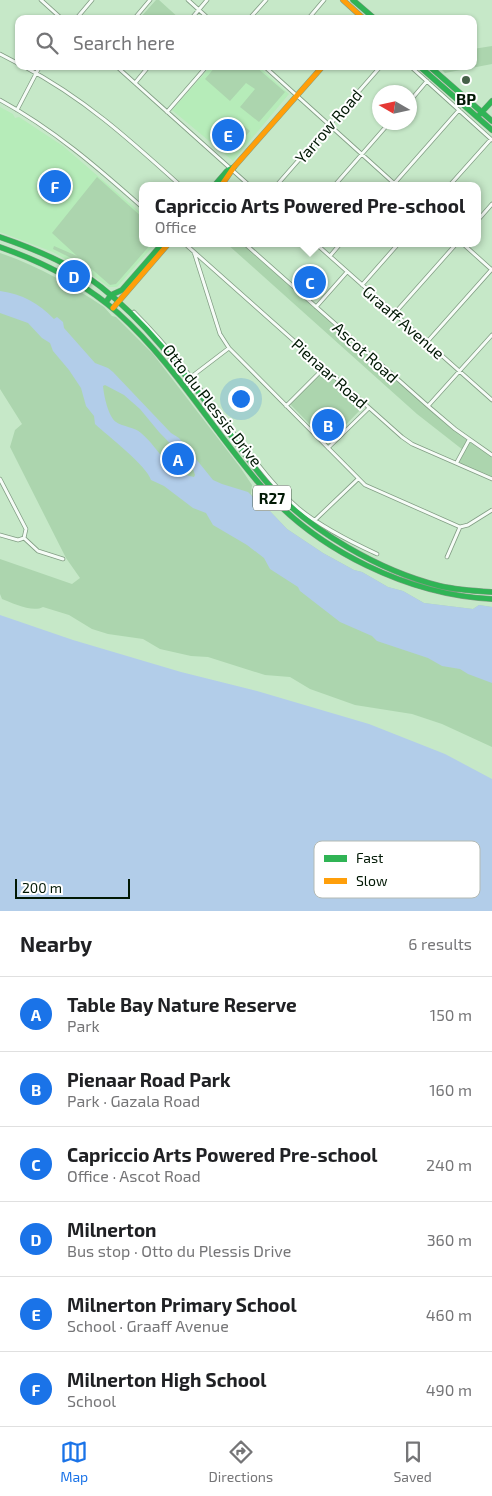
<!DOCTYPE html>
<html lang="en">
<head>
<meta charset="utf-8">
<style>
  :root { --surface:#fff; --page:#f2f2f2; --text:#202124; --muted:#757577; --line:#e0e0e0; --accent:#1a73e8 }
  body { margin:0; font-family:"Exo 2",sans-serif; background:var(--page); color:var(--text) }
  .compass { position:absolute; left:372px; top:85px; width:45px; height:45px; border-radius:50%; background:var(--surface); box-shadow:0 1px 4px #0004; rotate:279deg }
  .scale { position:absolute; left:15px; bottom:12px; width:115px; box-sizing:border-box; padding-left:5px; border:2px solid #011804; border-top:0; font-size:14px; line-height:18px; white-space:nowrap; color:#011804; -webkit-text-stroke:4px #fff; paint-order:stroke }
  .you { position:absolute; left:240px; top:398px; width:18px; height:18px; margin:-12px; border:4px solid #fff; border-radius:50%; background:#1a73e8; box-shadow:0 0 0 8px #1a73e833 }
  .badge { display:grid; place-items:center; width:32px; height:32px; border-radius:50%; background:var(--accent); color:#fff; font-size:16px; font-weight:700 }
  .pin { position:absolute; translate:-50% -50%; border:2px solid #fff; box-shadow:0 1px 5px #0006 }
  .popup { position:absolute; left:139px; top:182px; width:342px; height:65px; box-sizing:border-box; display:grid; place-content:center; border-radius:10px; background:var(--surface); filter:drop-shadow(0 1px 4px #0005); font-size:16px; white-space:nowrap; color:var(--muted) }
  .popup b { font-size:19px; color:var(--text) }
  .popup::after { content:''; position:absolute; left:50%; top:100%; margin-left:-10px; border:10px solid transparent; border-top-color:var(--surface) }
  .list { margin:0; padding:0; list-style:none }
  h2 { display:flex; justify-content:space-between; align-items:center; height:65px; margin:0; padding:0 20px; font-size:21px }
  h2 small { font-size:16px; font-weight:400; color:var(--muted) }
  .list li { display:grid; grid-template-columns:32px 1fr auto; gap:15px; align-items:center; box-sizing:border-box; height:75px; padding:0 20px; border-top:1px solid var(--line) }
  .list b { display:block; font-size:19px; white-space:nowrap }
  .list p { margin:0; font-size:16px; white-space:nowrap; color:var(--muted) }
  .list em { font-size:16px; font-style:normal; color:var(--muted) }
  .icon { flex:none; width:28px; height:28px; fill:none; stroke:currentColor; stroke-width:2; stroke-linecap:round; stroke-linejoin:round }
  .map { position:relative; flex:none; width:492px; height:911px; overflow:hidden }
  .search { position:absolute; background:var(--surface); box-shadow:0 1px 4px #0004; left:15px; right:15px; top:15px; height:55px; display:flex; align-items:center; gap:12px; box-sizing:border-box; padding:0 18px; border-radius:10px; color:var(--muted); font-size:19px }
  .sheet { height:515px; background:var(--surface) }
  nav { display:flex; justify-content:space-around; align-items:center; box-sizing:border-box; height:70px; border-top:1px solid var(--line); background:var(--surface); font-size:14px; color:var(--muted) }
  nav a { display:grid; justify-items:center; gap:2px }
  nav .on { color:var(--accent) }
  .map>svg:first-child { display:block }
  .built { fill:#b6ecb9 }
  .green { fill:#acd5ae }
  .water { fill:#b2cde9; fill-rule:evenodd }
  .lines { fill:none; stroke-linecap:round; stroke-linejoin:round }
  .street-casing { stroke:#829d84; stroke-width:4.5 }
  .fast-casing { stroke:#829d84; stroke-width:6 }
  .slow-casing { stroke:#829d84; stroke-width:6 }
  .street { stroke:#f6fcf7; stroke-width:3 }
  .fast { stroke:#30b455; stroke-width:5 }
  .slow { stroke:#ff9f0a; stroke-width:5 }
  .poi-dot { fill:#466149; stroke:#fff; stroke-width:2 }
  .labels { text-anchor:middle; dominant-baseline:central; stroke-width:4; stroke-linejoin:round; paint-order:stroke }
  .shield { fill:#fff; stroke:#4d5d4f; stroke-width:1 }
  .shield-label { font-size:15px; font-weight:bold; fill:#011804 }
  .poi-label { font-size:16px; font-weight:bold; fill:#011804; stroke:#fff }
  .street-label { font-size:16px; fill:#011804; stroke:#fff }
  .key { fill:#fff; stroke:#b3bab4; stroke-width:1 }
  .key-label { font-size:14px; fill:#011804 }
</style>
</head>
<body>
<div class="map">
<svg width="492" height="911" viewBox="0 0 492 911">
  <rect width="100%" height="100%" fill="#c6e8c8"/>
  <!-- built -->
  <path class="built" d="M211,66H258L289,94L233,161L172,110Z
    M0,107L13,114L15,118L19,117L63,146L142,214V243H156L117,287H109L86,271L53,252L0,232Z"/>
  <!-- green -->
  <path class="green" d="M156,0H159L180,19H139Z
    M492,46V64L445,73L438,66H473V49Z
    M216,66H255L285,92L259,122L240,107L255,89L246,83L230,101L205,79Z
    M236,119L250,131L238,145L224,133Z
    M97,177L142,217V243H152L116,284L110,285L79,258L77,261L53,249L54,246L77,256L52,233Z
    M226,243H244L455,429L492,455V479L457,462L463,450L417,414Z
    M0,253C38,266 71,285 104,307L112,316L116,317L153,354L240,467L252,485L251,494L256,500L267,508L287,529L323,553L354,570L362,572L388,587L403,591L424,603L473,609L479,605L492,607V747L442,724L412,714L355,705L310,689L290,677L265,675L208,657L191,656L160,649L143,639L108,634L92,629L69,615L43,607C33,613 12,603 2,599L0,594V559L72,584L80,578L66,558L10,447L15,430L22,424L0,389Z
    M324,370L364,406L328,443L290,404Z"/>
  <!-- water -->
  <path class="water" d="M0,291C23,294 38,303 54,319L57,317L63,322L64,328L95,363L108,368L113,372L171,433L179,438L213,480L222,484L248,492L256,500L267,508L287,529L323,553L354,570L362,572L388,587L403,591L424,603L473,609L479,605L492,607V683L468,674L460,669L442,666L428,658L377,641L372,636L340,622L300,591L298,587L270,569L264,558L247,545L213,525L206,513L193,508L164,486L151,480C147,466 108,436 95,424L94,416L86,406L81,388L69,370L53,351L50,343L42,338L28,323L0,313ZM105,385L124,395L140,409L159,432L192,466L195,475L194,477C165,471 161,450 141,433C135,427 123,427 116,422C108,416 104,396 103,386Z
    M0,615L73,640L181,672L257,691L369,724L445,754L492,779V911H0Z"/>
  <g class="lines">
    <defs>
      <path id="street" d="M41,0L62,19
        M188,0L209,19
        M76,19L92,0
        M134,19L150,0
        M191,19L207,0
        M249,19L266,0
        M308,19L324,0
        M0,54L19,64
        M23,66C84,98 130,140 181,186
        M116,66L250,186
        M264,66L397,186
        M410,66L492,140
        M135,83L149,66
        M0,100C53,129 97,167 142,207
        M410,101L427,81
        M17,110L40,66
        M167,112L207,66
        M276,186L381,66
        M334,186L390,122
        M392,186L459,110
        M449,186L491,139
        M478,220L492,204
        M184,243L402,437L412,444L492,479
        M244,243L428,406L455,429L492,455
        M315,243L492,400
        M462,243L492,270
        M194,252L220,334L229,348L365,485L460,527
        M330,256L341,243
        M362,285L399,243
        M316,307L347,272
        M134,312C173,351 205,395 238,439C257,463 275,488 298,508C321,527 349,541 377,554
        M394,314L457,243
        M427,342L492,269
        M191,377L229,348
        M286,406L324,368
        M428,406L492,335
        M328,448L369,408
        M457,462L469,440
        M0,479L26,529L24,538
        M315,520L358,479
        M0,535L18,540L24,538
        M24,538L38,551L63,559
        M447,557L460,527L468,525L492,510"/>
      <path id="fast" d="M353,0L375,19
        M419,66L492,130
        M429,66L492,121
        M480,114L492,101
        M214,186L227,171L234,167
        M0,237C35,249 72,264 101,287C151,326 190,381 228,431C241,449 254,468 269,485C310,531 380,571 440,586C457,590 474,591 492,592
        M170,243H178
        M0,247C43,262 84,283 118,313C175,364 213,431 263,488C318,551 409,595 492,599
        M106,302L111,295L122,290L163,243"/>
      <path id="slow" d="M343,0L364,19
        M221,186L234,167L323,66
        M113,308L169,243"/>
    </defs>
    <!-- street casing -->
    <use href="#street" class="street-casing"/>
    <!-- fast casing -->
    <use href="#fast" class="fast-casing"/>
    <!-- slow casing -->
    <use href="#slow" class="slow-casing"/>
    <!-- street -->
    <use href="#street" class="street"/>
    <!-- fast -->
    <use href="#fast" class="fast"/>
    <!-- slow -->
    <use href="#slow" class="slow"/>
  </g>
  <!-- markers -->
  <circle class="poi-dot" cx="466" cy="80" r="5"/>
  <g class="labels">
    <!-- shield labels -->
    <rect class="shield" x="253" y="485.5" width="38" height="25" rx="4"/>
    <g class="shield-label">
      <text x="272" y="498">R27</text>
    </g>
    <!-- poi labels -->
    <g class="poi-label">
      <text x="466" y="98">BP</text>
    </g>
    <!-- street labels -->
    <g class="street-label">
      <text transform="translate(328 126) rotate(-49)">Yarrow Road</text>
      <text transform="translate(404 322) rotate(41)">Graaff Avenue</text>
      <text transform="translate(366 352) rotate(42)">Ascot Road</text>
      <text transform="translate(330 373) rotate(42)">Pienaar Road</text>
      <text transform="translate(213 405) rotate(52)">Otto du Plessis Drive</text>
    </g>
  </g>
  <!-- legend -->
  <rect x="314" y="841" width="166" height="57" rx="8" class="key"/>
  <rect x="324" y="855" width="23" height="7" fill="#30b455"/>
  <rect x="324" y="878" width="23" height="6" fill="#ff9f0a"/>
  <g class="key-label">
    <text x="356" y="863">Fast</text>
    <text x="356" y="886">Slow</text>
  </g>
</svg>
<svg class="compass" viewBox="-18 -18 36 36"><path d="M0-13l5 13h-10z" fill="#e53935"/><path d="M0 13l5-13h-10z" fill="#757577"/></svg>
<div class="scale">200 m</div>
<div class="you"></div>
<div class="pin badge" style="left:178px;top:459px">A</div>
<div class="pin badge" style="left:328px;top:425px">B</div>
<div class="pin badge" style="left:310px;top:282px">C</div>
<div class="popup"><b>Capriccio Arts Powered Pre-school</b>Office</div>
<div class="pin badge" style="left:74px;top:276px">D</div>
<div class="pin badge" style="left:228px;top:135px">E</div>
<div class="pin badge" style="left:55px;top:186px">F</div>
<div class="search"><svg class="icon" aria-label="search" viewBox="0 0 24 24"><circle cx="10" cy="10" r="6"/><path d="M15 15l6 6"/></svg>Search here</div>
</div>
<section class="sheet">
<h2>Nearby<small>6 results</small></h2>
<ul class="list">
<li><span class="badge">A</span><div><b>Table Bay Nature Reserve</b><p>Park</p></div><em>150 m</em></li>
<li><span class="badge">B</span><div><b>Pienaar Road Park</b><p>Park · Gazala Road</p></div><em>160 m</em></li>
<li><span class="badge">C</span><div><b>Capriccio Arts Powered Pre-school</b><p>Office · Ascot Road</p></div><em>240 m</em></li>
<li><span class="badge">D</span><div><b>Milnerton</b><p>Bus stop · Otto du Plessis Drive</p></div><em>360 m</em></li>
<li><span class="badge">E</span><div><b>Milnerton Primary School</b><p>School · Graaff Avenue</p></div><em>460 m</em></li>
<li><span class="badge">F</span><div><b>Milnerton High School</b><p>School</p></div><em>490 m</em></li>
</ul>
</section>
<nav>
<a class="on"><svg class="icon" aria-label="map" viewBox="0 0 24 24"><path d="M3 6l6-2 6 2 6-2v14l-6 2-6-2-6 2zM9 4v14M15 6v14"/></svg>Map</a>
<a><svg class="icon" aria-label="directions" viewBox="0 0 24 24"><path d="M12 3l9 9-9 9-9-9zM9 14v-3h6M13 9l2 2-2 2"/></svg>Directions</a>
<a><svg class="icon" aria-label="saved" viewBox="0 0 24 24"><path d="M7 4h10v16l-5-4-5 4z"/></svg>Saved</a>
</nav>
</body>
</html>
